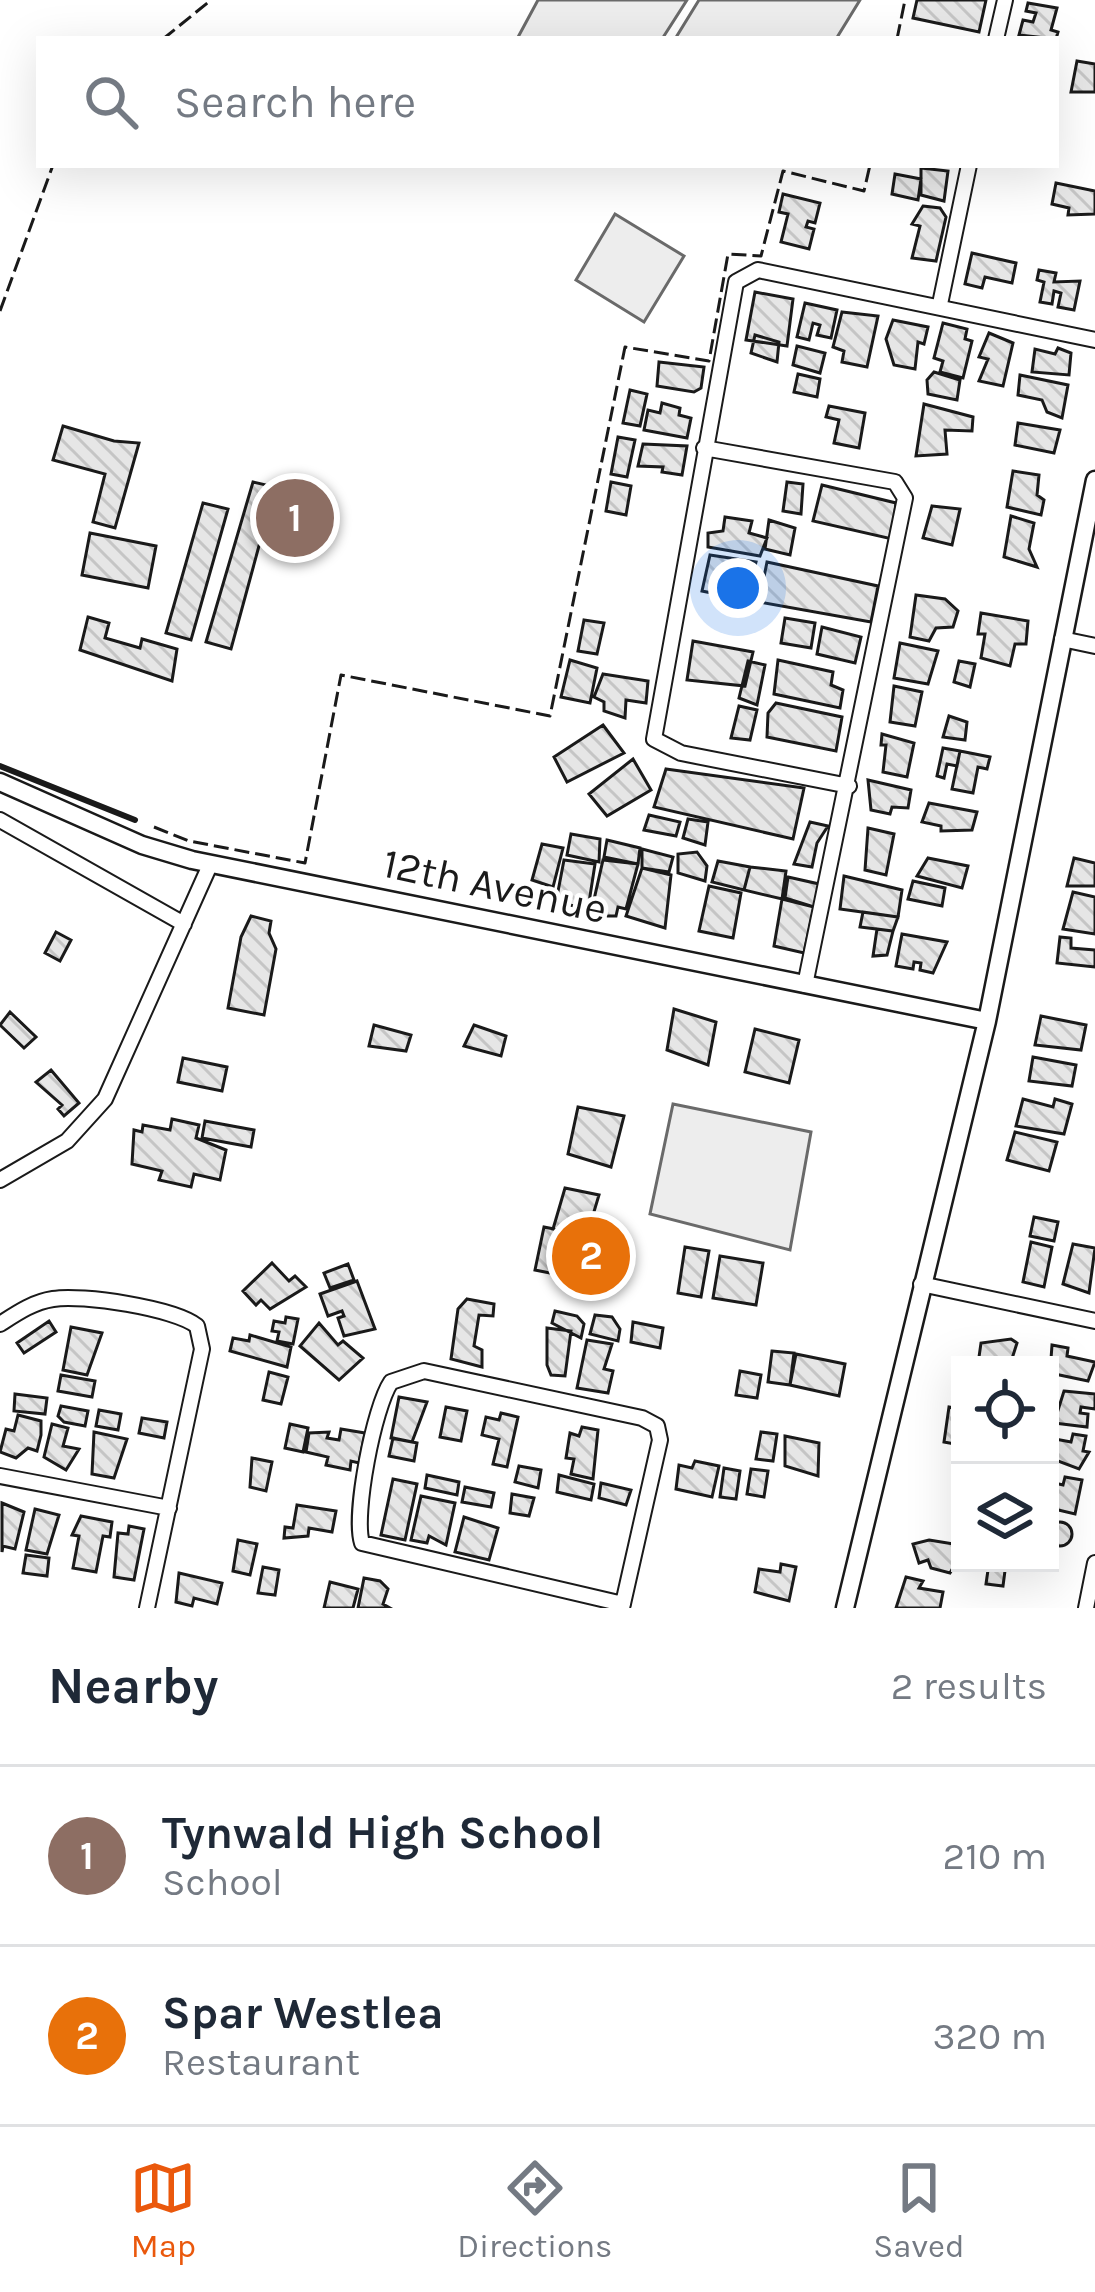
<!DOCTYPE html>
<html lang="en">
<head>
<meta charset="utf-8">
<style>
  :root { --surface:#fff; --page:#f6f6f7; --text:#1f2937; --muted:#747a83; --line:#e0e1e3; --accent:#ea580c }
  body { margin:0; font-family:Karla,sans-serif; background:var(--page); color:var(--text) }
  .controls { position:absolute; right:36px; bottom:36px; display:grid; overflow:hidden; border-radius:0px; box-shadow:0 12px 48px #0002 }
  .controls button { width:108px; height:108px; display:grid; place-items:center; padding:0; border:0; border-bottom:3px solid var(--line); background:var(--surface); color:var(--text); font:60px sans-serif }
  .you { position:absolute; left:738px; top:588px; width:42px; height:42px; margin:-30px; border:9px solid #fff; border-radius:50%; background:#1a73e8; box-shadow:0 0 0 18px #1a73e833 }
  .badge { display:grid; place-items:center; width:78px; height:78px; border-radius:50%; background:var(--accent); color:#fff; font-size:39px; font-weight:700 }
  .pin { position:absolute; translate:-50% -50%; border:6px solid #fff; box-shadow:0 3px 12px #0006 }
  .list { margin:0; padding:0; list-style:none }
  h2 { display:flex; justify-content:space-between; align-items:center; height:156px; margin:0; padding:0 48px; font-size:51px }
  h2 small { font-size:39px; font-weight:400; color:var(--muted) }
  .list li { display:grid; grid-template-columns:78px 1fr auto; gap:36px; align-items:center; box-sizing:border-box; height:180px; padding:0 48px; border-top:3px solid var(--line) }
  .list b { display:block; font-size:45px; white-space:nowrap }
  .list p { margin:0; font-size:39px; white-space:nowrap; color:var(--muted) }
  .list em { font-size:39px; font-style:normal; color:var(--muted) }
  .icon { flex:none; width:66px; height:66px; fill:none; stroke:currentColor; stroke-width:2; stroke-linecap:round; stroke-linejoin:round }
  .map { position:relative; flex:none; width:1095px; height:1608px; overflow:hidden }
  .search { position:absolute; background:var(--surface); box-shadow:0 12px 48px #0002; left:36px; right:36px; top:36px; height:132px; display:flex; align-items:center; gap:30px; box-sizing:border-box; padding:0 42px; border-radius:0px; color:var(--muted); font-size:45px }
  .sheet { height:516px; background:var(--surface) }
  nav { display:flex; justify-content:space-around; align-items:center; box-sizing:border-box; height:168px; border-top:3px solid var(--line); background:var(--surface); font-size:33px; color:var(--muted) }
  nav a { display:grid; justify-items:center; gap:6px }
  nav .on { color:var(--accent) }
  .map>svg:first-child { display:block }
  .built { fill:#ededed; stroke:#6a6a6a; stroke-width:3 }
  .building { fill:url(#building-back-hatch); stroke:#1a1a1a; stroke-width:3 }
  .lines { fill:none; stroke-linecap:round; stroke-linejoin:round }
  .minor-casing { stroke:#1a1a1a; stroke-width:18 }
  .tertiary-casing { stroke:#1a1a1a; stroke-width:21 }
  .minor { stroke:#fff; stroke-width:14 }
  .tertiary { stroke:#fff; stroke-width:16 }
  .fence { stroke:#1a1a1a; stroke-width:3; stroke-dasharray:15 6; stroke-linecap:butt }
  .wall { stroke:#1a1a1a; stroke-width:6 }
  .labels { text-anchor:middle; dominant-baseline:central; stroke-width:9; stroke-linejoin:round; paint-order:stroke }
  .street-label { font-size:42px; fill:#1a1a1a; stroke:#fff }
</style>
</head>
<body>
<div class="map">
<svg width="1095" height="1608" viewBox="0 0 1095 1608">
  <defs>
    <pattern id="building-back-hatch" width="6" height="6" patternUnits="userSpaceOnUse" patternTransform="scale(3)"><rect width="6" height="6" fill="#e6e6e6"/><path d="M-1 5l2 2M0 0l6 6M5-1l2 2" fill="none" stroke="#c5c5c5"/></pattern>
  </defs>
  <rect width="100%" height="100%" fill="#fff"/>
  <!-- built -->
  <path class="built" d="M538,0H687L662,39H517Z
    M699,0H860L836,39H675Z
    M615,214L684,256L644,322L576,280Z
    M673,1104L811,1132L790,1250L650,1214Z"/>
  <!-- building -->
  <path class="building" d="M917,0H986L979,32L913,18Z
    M1028,3L1057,8L1051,30L1058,32L1056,39L1019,35L1023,20L1033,22L1036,13L1026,11Z
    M1077,61L1095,64V92H1071Z
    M921,168L948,171L944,201L921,195Z
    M895,174L921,179L918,200L892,194Z
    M1056,183L1095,191V214L1068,215L1069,208L1052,204Z
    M783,194L820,203L815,223L808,221L806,227L814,229L809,249L781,242L788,214L779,212Z
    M923,206L940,208L946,217L936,261L912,258L920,226L912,224Z
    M972,253L1016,263L1012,283L985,277L982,288L965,284Z
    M1039,270L1056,273L1054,282L1080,281L1074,310L1058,307L1061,293L1054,291L1052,304L1040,302L1044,282L1037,280Z
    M755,292L793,299L787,346L746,340Z
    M805,303L837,310L831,338L817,335L820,325L813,323L809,340L797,337Z
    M842,312L878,316L867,367L842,362L844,351L833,347Z
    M893,320L928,327L924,344L918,342L915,369L894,365L886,339Z
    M943,323L967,329L965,339L972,341L963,378L940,372L943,361L934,358Z
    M989,333L1013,343L1003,386L979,381L988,359L979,357Z
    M755,335L779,342L777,362L751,353Z
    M797,346L825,353L820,373L793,365Z
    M1058,348L1071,353L1069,375L1032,372L1035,349L1055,354Z
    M659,362L704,367L701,388L694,392L657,386Z
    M934,372L960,380L957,400L928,394L927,380Z
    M798,374L820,379L817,397L794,392Z
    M1020,375L1068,385L1062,418L1047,412L1042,400L1018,395Z
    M630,390L647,394L640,426L623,423Z
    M662,403L680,408L679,415L691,418L687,438L644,430L648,410L660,413Z
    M924,404L973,417L972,431L945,430L947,454L916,456Z
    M829,406L865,413L859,448L834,443L839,420L826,417Z
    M1018,423L1060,430L1054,453L1015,445Z
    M63,426L114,441L139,443L115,528L93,522L105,474L53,460Z
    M618,437L635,440L627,477L611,474Z
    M643,444L687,446L682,475L662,472L663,467L638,466Z
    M1013,471L1039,475L1037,495L1044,500L1041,515L1007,507Z
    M253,482L275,487L231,649L206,642Z
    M611,482L631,486L626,515L606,511Z
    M787,482L803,484L801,514L783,511Z
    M822,485L896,503L892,539L813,521Z
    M203,503L228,509L191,640L166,633Z
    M932,506L960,509L952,545L923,538Z
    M1011,516L1034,523L1029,549L1037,567L1004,557Z
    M725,517L752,521L749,533L767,538L760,556L708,547V533L723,531Z
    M769,520L795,528L790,555L765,549Z
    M90,533L156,546L148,588L82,575Z
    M710,555L756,562L746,600L702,591Z
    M767,562L878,586L871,622L759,602Z
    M916,595L945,599L958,611L953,627L936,628L929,641L910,637Z
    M981,613L1028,621L1026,644H1015L1010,666L981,658L985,634H978Z
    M88,617L109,623L105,638L140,648L142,639L177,649L172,681L80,650Z
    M785,618L815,623L811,648L781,643Z
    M584,620L604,623L597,654L578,651Z
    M822,627L861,637L855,663L817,654Z
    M693,641L753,652L745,686L687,680Z
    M900,643L938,651L928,684L894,678Z
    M570,660L597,668L590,703L561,697Z
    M778,660L833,672L831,685L843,690L840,708L774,694Z
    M748,661L765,665L757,705L739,698Z
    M959,661L975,664L970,687L954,682Z
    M603,674L648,681L646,703L626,700L625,718L604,711V702L594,697Z
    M894,686L922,692L915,726L890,722Z
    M776,703L842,717L836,751L767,737L768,713Z
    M739,706L757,710L750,740L731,738Z
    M949,716L967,722L965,740L943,737Z
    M603,725L624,753L567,782L554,757Z
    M882,734L914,743L907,777L883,772L886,745H881Z
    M943,748L960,751L957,766L947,764L944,778L937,776Z
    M960,751L990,757L987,769L978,767L973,793L952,789Z
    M633,759L651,790L607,816L589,794Z
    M666,769L804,788L793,839L654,807Z
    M868,780L911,790L908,808L892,807L890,814L871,810Z
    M929,803L977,812L972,830L941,831V826L922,822Z
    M649,815L680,822L676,836L644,830Z
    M688,819L708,822L705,845L683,838Z
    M810,822L828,826L817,843L812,867L794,864Z
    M868,828L894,834L886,875L865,870Z
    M571,834L600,839L599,862L567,855Z
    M607,840L640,848L638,864L604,857Z
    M542,844L563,848L553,887L532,880Z
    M642,849L673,857L669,872L642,868Z
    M697,852L707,866L705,881L678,873V854Z
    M928,858L968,866L962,888L917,876Z
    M1074,858L1095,863V886H1067Z
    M564,860L595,864L588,909L556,902Z
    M603,860L638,864L626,909L618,907L616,916H599L601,906L593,904Z
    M718,861L750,867L744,890L712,882Z
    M750,867L786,871L782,899L744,890Z
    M642,868L671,875L665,928L626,916Z
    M844,876L902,890L898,917L840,909Z
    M788,877L819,884L814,907L785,898Z
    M913,881L945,888L942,906L908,899Z
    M709,886L741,893L733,938L699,931Z
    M1073,892L1095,897V934L1063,929Z
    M782,899L814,907L804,953L774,946Z
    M863,912L898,917L893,931L860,927Z
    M251,916L271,921L269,933L276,949L264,1015L228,1008L241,937Z
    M877,929L893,931L887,955L873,956Z
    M56,932L71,940L60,961L45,953Z
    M902,934L947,942L933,973L920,970L921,963L914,962L913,969L896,966Z
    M1060,937L1071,938V948L1095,950V967L1057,963Z
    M674,1009L716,1022L708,1065L667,1050Z
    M10,1012L36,1037L24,1048L0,1025Z
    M1041,1016L1086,1025L1081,1050L1035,1045Z
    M374,1025L411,1035L406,1051L369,1046Z
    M474,1025L506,1036L501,1056L464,1046Z
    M755,1029L799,1040L789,1083L745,1072Z
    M1033,1057L1076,1065L1072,1086L1029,1081Z
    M183,1058L227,1067L222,1091L178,1082Z
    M51,1070L79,1103L64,1116L58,1109L62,1105L36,1082Z
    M1023,1099L1053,1107L1055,1099L1072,1104L1064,1134L1016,1126Z
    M578,1107L624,1116L611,1167L568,1154Z
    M172,1119L199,1125L196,1138L226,1150L220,1180L194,1174L191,1187L159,1180L162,1171L132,1164L134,1130L142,1132L143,1125L170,1130Z
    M205,1121L254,1130L251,1147L202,1138Z
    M1015,1132L1057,1142L1049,1171L1007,1160Z
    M565,1188L599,1195L587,1235L553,1229Z
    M1034,1217L1058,1222L1054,1241L1030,1236Z
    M544,1227L620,1242L611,1285L535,1270Z
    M1031,1242L1052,1247L1044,1287L1023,1282Z
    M1073,1244L1095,1248L1089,1293L1063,1284Z
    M685,1247L709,1251L701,1297L678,1293Z
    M720,1256L763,1263L756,1305L713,1298Z
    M272,1263L289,1281L295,1276L306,1287L270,1309L261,1300L256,1305L243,1291Z
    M348,1264L354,1280L330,1288L324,1273Z
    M357,1281L375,1329L344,1336L338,1318L344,1316L342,1311L328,1316L320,1294Z
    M467,1299L494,1304L493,1316L479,1315L474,1346L482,1350V1367L451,1359L458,1309Z
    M555,1311L577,1316L584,1324L581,1338L552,1323Z
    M595,1315L612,1317L620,1329L618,1341L590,1334Z
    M286,1317L298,1319L293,1344L277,1341L279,1332L272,1331L274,1321L285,1323Z
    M49,1321L56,1332L24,1353L17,1343Z
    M633,1322L663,1328L660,1348L631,1342Z
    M319,1323L338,1345L343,1341L363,1358L339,1380L300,1346Z
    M71,1327L102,1333L87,1375L63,1370Z
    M547,1328L571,1331L565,1376L551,1375L547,1365Z
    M250,1335L291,1347L287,1367L230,1351L233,1338L249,1341Z
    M1011,1339L1017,1343L1010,1365L978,1364L981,1343Z
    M587,1340L612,1344L604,1369L613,1371L608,1393L577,1388Z
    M1052,1345L1068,1348L1067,1356L1095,1362L1088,1381L1050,1373Z
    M772,1351L794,1353L790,1385L768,1382Z
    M796,1354L845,1364L839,1396L790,1385Z
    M740,1371L761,1375L757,1398L736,1395Z
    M269,1372L288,1377L281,1404L263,1400Z
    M61,1375L95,1381L92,1397L58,1391Z
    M1064,1391L1095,1394V1409L1081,1407L1080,1413L1088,1414L1087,1427L1054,1423Z
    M15,1394L47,1398L45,1414L14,1411Z
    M399,1397L427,1402L412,1442L391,1438Z
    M61,1406L88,1411L85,1426L64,1422L58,1416Z
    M446,1407L467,1411L461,1441L440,1437Z
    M949,1407L960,1409V1445L944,1442Z
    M99,1410L121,1414L118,1430L96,1426Z
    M501,1413L518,1417L507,1467L493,1464L499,1439L482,1435L486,1417L499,1420Z
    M18,1415L41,1421V1435L37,1451L28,1448L16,1458L0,1452L6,1429L14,1431Z
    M142,1418L167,1422L164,1438L139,1433Z
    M52,1424L68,1428L63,1446L79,1449L66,1470L44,1457Z
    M290,1424L308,1428L303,1452L285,1448Z
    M582,1427L598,1430L593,1479L571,1474L574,1459L566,1458L570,1433L579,1436Z
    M341,1429L365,1433L359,1463L351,1461L350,1470L326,1465L328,1457L306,1452L309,1433L329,1432L327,1438L339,1440Z
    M94,1432L127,1439L114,1478L92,1474Z
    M761,1432L777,1434L773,1461L756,1459Z
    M1073,1434L1086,1436L1083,1451L1089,1452L1079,1469L1050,1458V1438L1071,1442Z
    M785,1436L819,1443L818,1476L785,1466Z
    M393,1438L417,1443L414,1461L389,1456Z
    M252,1458L272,1462L266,1491L250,1487Z
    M695,1461L719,1466L712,1497L676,1489L679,1465L692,1468Z
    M519,1466L541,1470L538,1488L515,1482Z
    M724,1468L740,1471L736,1499L720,1497Z
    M751,1469L768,1471L764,1497L747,1494Z
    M427,1475L459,1482L457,1495L425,1488Z
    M559,1475L594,1484L591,1500L557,1492Z
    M1065,1477L1082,1480L1075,1514L1050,1508V1482L1063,1485Z
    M393,1479L417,1484L405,1540L381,1535Z
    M601,1483L631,1490L626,1505L599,1498Z
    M465,1487L494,1493L491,1507L462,1502Z
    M512,1494L534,1498L529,1516L510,1513Z
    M421,1496L455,1503L446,1545L429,1536L427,1543L411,1540Z
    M2,1503L24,1512L15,1549L3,1546L2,1552Z
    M297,1505L336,1511L332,1532L309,1528L308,1536L284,1538L285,1527L293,1528Z
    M35,1509L59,1515L47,1554L26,1550Z
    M81,1516L112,1522L110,1537L103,1536L96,1572L73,1568L79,1536L72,1535Z
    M464,1517L498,1528L489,1560L455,1552Z
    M1048 1534a12 12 0 1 1 24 0a12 12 0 1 1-24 0Z
    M129,1526L144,1529L134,1580L114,1577L118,1533L128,1534Z
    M238,1540L257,1544L250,1575L233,1571Z
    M929,1540L960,1545V1563L974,1564L954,1566L950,1573L931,1568L928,1560L919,1563L913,1544Z
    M26,1555L49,1558L47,1576L23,1573Z
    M989,1563H1006L1003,1586L986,1584Z
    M781,1564L796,1567L789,1601L755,1592L759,1569L780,1572Z
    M263,1567L279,1570L275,1595L258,1593Z
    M179,1573L222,1583L217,1604L194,1598L192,1606L176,1602Z
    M906,1577L923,1581L919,1588L943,1592L940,1608H896Z
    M364,1578L380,1581L388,1589L383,1604L390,1608H358Z
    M330,1582L358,1589L353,1608H324Z"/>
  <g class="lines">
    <defs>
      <path id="minor" d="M996,39L1005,0
        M940,304L969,165
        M704,448L895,482L905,498L805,985
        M1062,639L1095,646
        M849,786L681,753L654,739L736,282L758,270L1095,340
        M0,820L184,924
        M0,1180L67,1141L105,1099L210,865
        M921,1284L1095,1321
        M0,1324C17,1313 33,1302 53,1299C82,1294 174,1308 197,1326L202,1349L147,1608
        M0,1476L169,1508
        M622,1608L660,1440L657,1426L642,1418L424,1371L391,1382C374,1407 353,1515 362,1543L623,1604
        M1086,1608L1095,1563"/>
      <path id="tertiary" d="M0,782L142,845L192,860L987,1021
        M845,1608L987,1021L1095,480"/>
    </defs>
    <!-- minor casing -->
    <use href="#minor" class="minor-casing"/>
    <!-- tertiary casing -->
    <use href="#tertiary" class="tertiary-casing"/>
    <!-- minor -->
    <use href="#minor" class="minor"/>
    <!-- tertiary -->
    <use href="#tertiary" class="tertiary"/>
    <!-- fence -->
    <path class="fence" d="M163,39L211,0
      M897,39L905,0
      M0,311L53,165
      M154,827L189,841L305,863L341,675L550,716L625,347L709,361L728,254L761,256L783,171L864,191L870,165"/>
    <!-- wall -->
    <path class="wall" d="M0,766L135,820"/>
  </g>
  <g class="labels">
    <!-- street labels -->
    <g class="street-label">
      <text transform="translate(495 886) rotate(12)">12th Avenue</text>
    </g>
  </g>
</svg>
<div class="controls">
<button><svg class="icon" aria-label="locate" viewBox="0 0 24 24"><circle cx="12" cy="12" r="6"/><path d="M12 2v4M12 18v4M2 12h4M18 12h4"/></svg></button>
<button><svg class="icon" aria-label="layers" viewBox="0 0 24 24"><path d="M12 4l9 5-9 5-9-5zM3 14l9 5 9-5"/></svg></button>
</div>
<div class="you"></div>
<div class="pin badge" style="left:295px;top:518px;background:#8d6e63">1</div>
<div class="pin badge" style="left:591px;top:1256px;background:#e8710a">2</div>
<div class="search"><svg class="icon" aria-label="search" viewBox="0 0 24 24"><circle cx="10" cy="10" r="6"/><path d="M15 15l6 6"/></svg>Search here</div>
</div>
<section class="sheet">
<h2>Nearby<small>2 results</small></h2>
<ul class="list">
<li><span class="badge" style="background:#8d6e63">1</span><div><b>Tynwald High School</b><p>School</p></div><em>210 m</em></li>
<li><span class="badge" style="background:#e8710a">2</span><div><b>Spar Westlea</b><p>Restaurant</p></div><em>320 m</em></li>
</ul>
</section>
<nav>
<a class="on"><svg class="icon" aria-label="map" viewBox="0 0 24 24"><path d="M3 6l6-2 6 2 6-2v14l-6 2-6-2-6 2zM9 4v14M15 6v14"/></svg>Map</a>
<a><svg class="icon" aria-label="directions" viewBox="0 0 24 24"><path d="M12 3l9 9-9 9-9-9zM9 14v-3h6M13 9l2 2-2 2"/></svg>Directions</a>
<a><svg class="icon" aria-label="saved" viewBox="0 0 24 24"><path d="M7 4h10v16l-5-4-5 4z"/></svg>Saved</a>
</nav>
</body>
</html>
